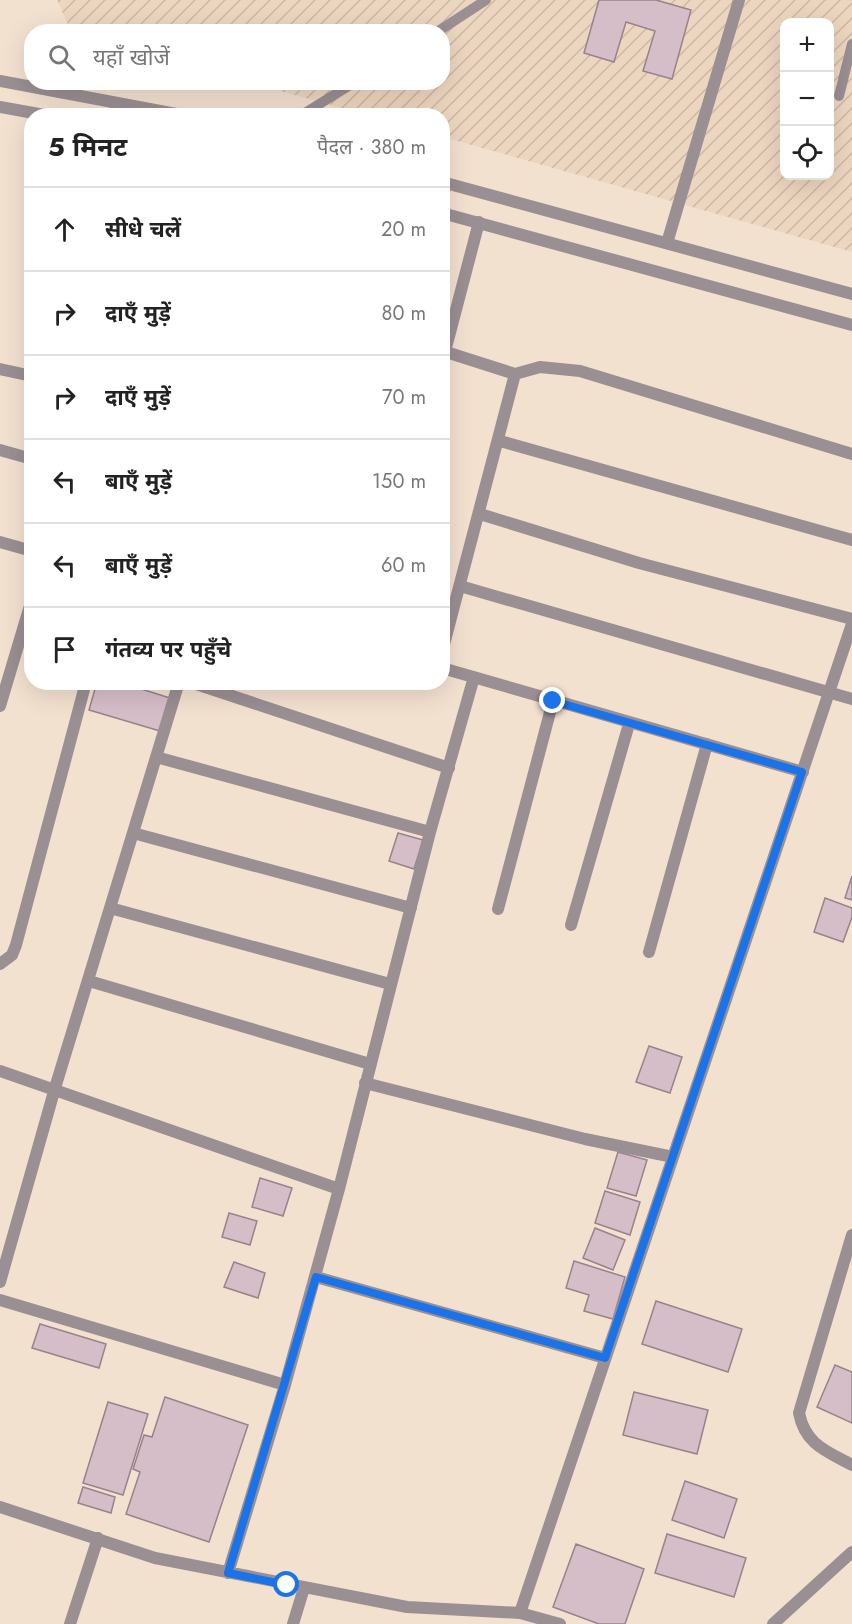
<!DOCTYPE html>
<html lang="hi">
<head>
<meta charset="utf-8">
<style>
  :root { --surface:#fff; --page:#f2f2f2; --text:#222; --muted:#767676; --line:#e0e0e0 }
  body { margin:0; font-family:Jost,"Noto Sans Devanagari",sans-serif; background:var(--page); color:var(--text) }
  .controls { position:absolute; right:18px; top:18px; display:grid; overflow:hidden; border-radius:12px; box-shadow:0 6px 24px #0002 }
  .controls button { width:54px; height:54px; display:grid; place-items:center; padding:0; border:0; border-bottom:2px solid var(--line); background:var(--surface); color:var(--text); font:30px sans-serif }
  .stop { position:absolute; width:18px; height:18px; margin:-14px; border:4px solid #1a73e8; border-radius:50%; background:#fff }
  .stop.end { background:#1a73e8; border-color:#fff; box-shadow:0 2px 6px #0008 }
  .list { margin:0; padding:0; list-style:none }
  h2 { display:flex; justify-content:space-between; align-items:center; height:78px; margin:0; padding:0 24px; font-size:26px }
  h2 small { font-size:20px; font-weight:400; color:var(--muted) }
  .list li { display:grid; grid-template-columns:39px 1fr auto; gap:18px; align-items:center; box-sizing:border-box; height:84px; padding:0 24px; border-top:2px solid var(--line) }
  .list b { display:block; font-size:22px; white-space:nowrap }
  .list em { font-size:20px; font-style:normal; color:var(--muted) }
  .icon { flex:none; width:33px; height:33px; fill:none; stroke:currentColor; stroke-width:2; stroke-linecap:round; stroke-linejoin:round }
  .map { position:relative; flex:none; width:852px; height:1624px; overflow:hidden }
  .search { position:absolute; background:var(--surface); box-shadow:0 6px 24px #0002; left:24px; top:24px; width:426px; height:66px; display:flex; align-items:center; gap:15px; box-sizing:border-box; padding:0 21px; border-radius:24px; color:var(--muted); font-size:22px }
  .panel { position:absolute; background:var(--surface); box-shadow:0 6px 24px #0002; left:24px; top:108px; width:426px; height:582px; border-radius:24px }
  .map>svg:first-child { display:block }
  .industrial { fill:url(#industrial-furrows); fill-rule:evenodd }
  .building { fill:#d6bec8; stroke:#98828c; stroke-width:1.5 }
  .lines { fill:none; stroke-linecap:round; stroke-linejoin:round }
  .service { stroke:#9a8f92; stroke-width:10 }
  .minor { stroke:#9a8f92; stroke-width:12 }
  .tertiary { stroke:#9a8f92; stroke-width:12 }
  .route { stroke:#1a73e8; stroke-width:8 }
</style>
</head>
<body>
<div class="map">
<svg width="852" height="1624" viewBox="0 0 852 1624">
  <defs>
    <pattern id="industrial-furrows" width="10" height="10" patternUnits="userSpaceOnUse" patternTransform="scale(1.5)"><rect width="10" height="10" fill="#edd6bf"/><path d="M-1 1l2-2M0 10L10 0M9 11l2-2" fill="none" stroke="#ccb8a4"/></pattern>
  </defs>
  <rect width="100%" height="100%" fill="#f3e1d0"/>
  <!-- industrial -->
  <path class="industrial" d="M57,0H852V252L443,137L442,116L368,115L251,83L442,82V32L71,31ZM784,22H830V176H784Z"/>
  <!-- building -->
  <path class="building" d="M599,0H656L691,10L672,79L643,71L655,31L626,22L614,62L584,53Z
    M97,682H119L170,698L160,731L89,710Z
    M398,833L423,840L414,869L389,861Z
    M852,876V900L845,898Z
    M825,898L852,908V917L843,942L814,932Z
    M649,1046L682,1057L670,1093L636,1082Z
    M618,1152L647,1160L636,1196L607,1188Z
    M260,1178L292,1188L283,1216L252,1207Z
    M605,1191L640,1202L630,1235L595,1223Z
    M229,1213L257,1221L250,1245L222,1237Z
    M595,1228L625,1240L613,1270L583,1258Z
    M574,1261L625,1277L613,1319L584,1311L589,1295L566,1288Z
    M234,1262L265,1273L258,1298L224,1287Z
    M656,1301L742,1329L728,1372L642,1344Z
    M40,1324L106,1344L99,1368L32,1348Z
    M835,1365L852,1372V1423L817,1407Z
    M634,1392L708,1410L697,1454L623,1435Z
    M165,1397L248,1425L209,1542L126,1514L140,1472L133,1469L144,1435L152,1437Z
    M108,1402L148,1414L123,1495L83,1483Z
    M685,1481L737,1499L724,1538L672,1520Z
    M83,1487L115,1497L111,1513L78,1503Z
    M667,1534L746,1558L734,1597L655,1573Z
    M576,1544L644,1569L625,1624H599L553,1607Z"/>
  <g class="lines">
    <!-- service -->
    <path class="service" d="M437,32L486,0
      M839,96L852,44
      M300,116L355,82"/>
    <!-- minor -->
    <path class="minor" d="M667,243L739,0
      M442,363L479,222
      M0,369L32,376
      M515,374L540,367L580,371L852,454
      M500,441L852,540
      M0,450L32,459
      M480,514L639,563L852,619
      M0,542L32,551
      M460,586L852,699
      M442,652L515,374L446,352
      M442,668L803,772
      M190,682L449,768
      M0,706L32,599
      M156,757L430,832
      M133,833L411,908
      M110,908L390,984
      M498,909L553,701
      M571,925L629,724
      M649,952L707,744
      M0,964L12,955L16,945L86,682
      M89,981L370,1064
      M0,1071L339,1189L430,832L474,677
      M365,1083L585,1139L673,1157
      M852,1235L799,1413C805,1444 826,1451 852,1465
      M316,1277L605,1358
      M0,1282L55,1088L179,682
      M0,1300L285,1385
      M0,1507L155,1558L407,1607L520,1613L560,1624
      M228,1573L285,1385L339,1189
      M520,1613L852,624
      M70,1624L98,1538
      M293,1624L304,1588
      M773,1624L852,1552"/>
    <!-- tertiary -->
    <path class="tertiary" d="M0,81L187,116
      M0,107L50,116
      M442,182L852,294
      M442,213L852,325"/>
  </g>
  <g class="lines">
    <!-- route -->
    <path class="route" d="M287,1585L228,1573L316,1277L605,1358L802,772L553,701"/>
  </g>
</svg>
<div class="controls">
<button>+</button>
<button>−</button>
<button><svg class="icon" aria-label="locate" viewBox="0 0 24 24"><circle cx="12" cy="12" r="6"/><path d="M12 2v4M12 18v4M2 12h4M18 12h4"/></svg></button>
</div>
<div class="stop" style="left:287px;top:1585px"></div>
<div class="stop end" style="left:553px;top:701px"></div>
<div class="search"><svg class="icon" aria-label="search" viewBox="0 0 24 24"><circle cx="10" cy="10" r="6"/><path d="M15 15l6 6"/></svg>यहाँ खोजें</div>
<section class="panel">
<h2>5 मिनट<small>पैदल · 380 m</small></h2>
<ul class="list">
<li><svg class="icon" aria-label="ahead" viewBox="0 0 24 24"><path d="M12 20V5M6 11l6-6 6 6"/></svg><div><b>सीधे चलें</b></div><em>20 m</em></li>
<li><svg class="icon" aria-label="right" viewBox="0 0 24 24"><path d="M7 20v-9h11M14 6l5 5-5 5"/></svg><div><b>दाएँ मुड़ें</b></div><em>80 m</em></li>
<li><svg class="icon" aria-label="right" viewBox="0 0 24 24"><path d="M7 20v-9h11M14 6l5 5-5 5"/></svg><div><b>दाएँ मुड़ें</b></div><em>70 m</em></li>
<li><svg class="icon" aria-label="left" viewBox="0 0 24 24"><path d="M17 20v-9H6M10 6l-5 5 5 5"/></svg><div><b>बाएँ मुड़ें</b></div><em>150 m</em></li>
<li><svg class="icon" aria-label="left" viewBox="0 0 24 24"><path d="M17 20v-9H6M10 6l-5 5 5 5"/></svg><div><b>बाएँ मुड़ें</b></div><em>60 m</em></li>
<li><svg class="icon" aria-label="arrive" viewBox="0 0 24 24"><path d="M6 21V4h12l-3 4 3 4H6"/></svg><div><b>गंतव्य पर पहुँचे</b></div></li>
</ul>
</section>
</div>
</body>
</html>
